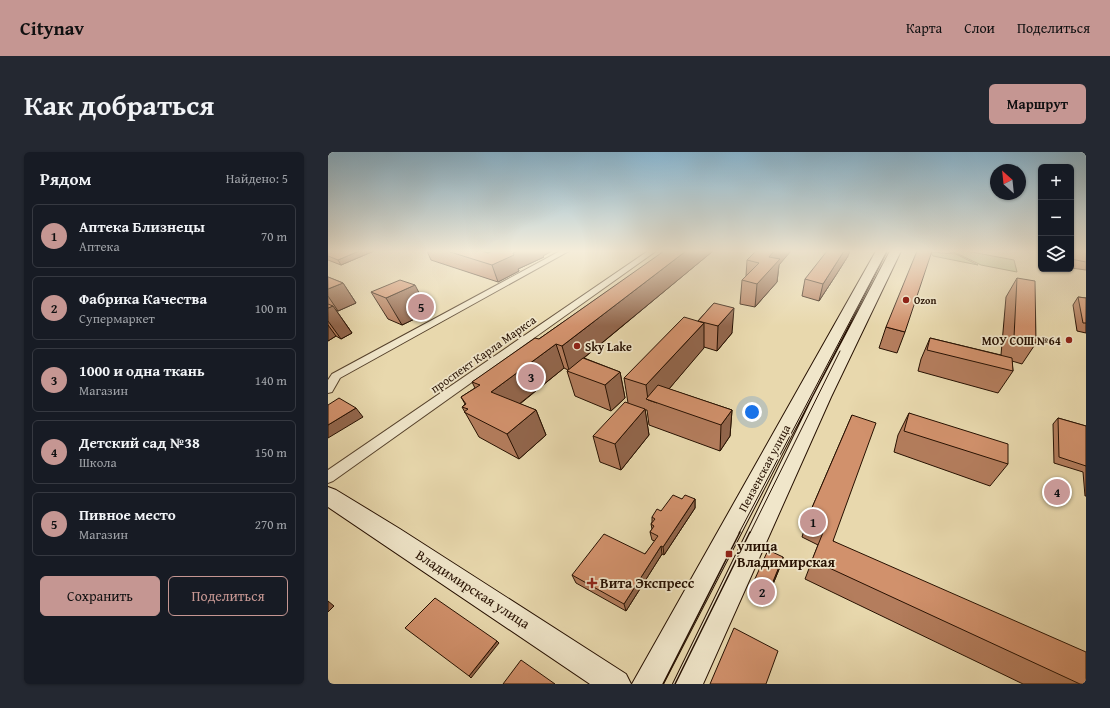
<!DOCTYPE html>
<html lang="ru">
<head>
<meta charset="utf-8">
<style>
  :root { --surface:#171b24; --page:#242831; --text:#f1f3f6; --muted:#9ea1a6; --line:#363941; --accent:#c59692 }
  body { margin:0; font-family:"Gentium Book Plus",serif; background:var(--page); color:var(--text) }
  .controls { position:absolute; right:12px; top:12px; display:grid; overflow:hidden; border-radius:6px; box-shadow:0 1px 3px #0004 }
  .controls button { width:36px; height:36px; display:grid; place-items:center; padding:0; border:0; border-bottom:1px solid var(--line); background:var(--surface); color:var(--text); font:20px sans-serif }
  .compass { position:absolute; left:662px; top:12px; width:36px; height:36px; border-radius:50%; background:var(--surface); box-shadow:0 1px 3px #0004; rotate:333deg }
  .you { position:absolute; left:424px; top:260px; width:14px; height:14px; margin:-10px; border:3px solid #fff; border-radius:50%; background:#1a73e8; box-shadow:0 0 0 6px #1a73e833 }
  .badge { display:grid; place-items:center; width:26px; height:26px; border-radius:50%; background:var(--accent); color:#111; font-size:13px; font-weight:700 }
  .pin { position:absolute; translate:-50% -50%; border:2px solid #fff; box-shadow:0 1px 4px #0006 }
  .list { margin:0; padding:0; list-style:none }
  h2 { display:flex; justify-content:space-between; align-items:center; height:52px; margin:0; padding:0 16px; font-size:17px }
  h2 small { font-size:13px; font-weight:400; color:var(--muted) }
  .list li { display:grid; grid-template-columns:26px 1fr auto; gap:12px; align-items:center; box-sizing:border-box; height:64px; margin:0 8px 8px; padding:0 8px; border:1px solid var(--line); border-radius:6px }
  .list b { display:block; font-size:15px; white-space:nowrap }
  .list p { margin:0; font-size:13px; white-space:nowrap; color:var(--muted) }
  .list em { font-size:13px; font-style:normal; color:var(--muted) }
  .actions { display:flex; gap:8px; padding:12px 16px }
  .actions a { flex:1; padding:9px 0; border:1px solid var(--accent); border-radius:6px; text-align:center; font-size:14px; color:var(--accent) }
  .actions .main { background:var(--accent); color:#111 }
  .icon { flex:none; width:22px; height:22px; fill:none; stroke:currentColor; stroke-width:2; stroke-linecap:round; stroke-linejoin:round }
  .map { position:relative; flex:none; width:758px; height:532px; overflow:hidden; border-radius:6px }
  header { display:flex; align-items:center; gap:24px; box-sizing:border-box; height:56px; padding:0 20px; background:var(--accent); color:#111 }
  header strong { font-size:19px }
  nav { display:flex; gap:22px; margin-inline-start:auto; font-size:14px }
  .intro { display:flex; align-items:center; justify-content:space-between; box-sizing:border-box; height:96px; padding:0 24px }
  h1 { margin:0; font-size:28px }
  .button { padding:10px 18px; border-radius:6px; background:var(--accent); color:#111; font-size:14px; font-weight:700 }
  main { display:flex; gap:24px; padding:0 24px }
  aside { flex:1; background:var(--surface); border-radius:6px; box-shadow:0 1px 3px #0004 }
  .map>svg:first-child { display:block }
  .green { fill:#b6bf8a; stroke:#6e6846 }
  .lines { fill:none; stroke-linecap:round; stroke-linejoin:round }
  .street-casing { stroke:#56422c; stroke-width:2 }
  .secondary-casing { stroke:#261001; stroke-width:2 }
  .street { fill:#f0e6ca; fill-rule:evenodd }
  .secondary { fill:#f0e6ca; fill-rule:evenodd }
  .tram-far1 { stroke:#261001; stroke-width:1 }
  .tram { stroke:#261001; stroke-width:1.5 }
  .wall { fill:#b47d5d; stroke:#261001 }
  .shaded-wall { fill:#92664c; stroke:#261001 }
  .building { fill:#d1916c; stroke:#261001 }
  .poi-dot { fill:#8f2418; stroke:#f0e6ca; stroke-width:1.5 }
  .labels { text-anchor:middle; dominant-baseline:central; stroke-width:3.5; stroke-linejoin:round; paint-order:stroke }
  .far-poi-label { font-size:10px; font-weight:bold; fill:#261001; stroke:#f0e6ca; text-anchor:start }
  .poi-label { font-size:12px; font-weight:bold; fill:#261001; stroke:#f0e6ca; text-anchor:end }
  .street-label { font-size:12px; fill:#261001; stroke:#f0e6ca }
  .near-poi-label { font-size:14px; font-weight:bold; fill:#261001; stroke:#f0e6ca; text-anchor:start }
  .near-street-label { font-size:14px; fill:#261001; stroke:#f0e6ca }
</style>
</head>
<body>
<header>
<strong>Citynav</strong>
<nav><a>Карта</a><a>Слои</a><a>Поделиться</a></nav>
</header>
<div class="intro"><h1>Как добраться</h1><a class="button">Маршрут</a></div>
<main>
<aside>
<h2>Рядом<small>Найдено: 5</small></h2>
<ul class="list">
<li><span class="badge">1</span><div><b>Аптека Близнецы</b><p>Аптека</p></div><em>70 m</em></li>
<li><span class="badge">2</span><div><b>Фабрика Качества</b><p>Супермаркет</p></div><em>100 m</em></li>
<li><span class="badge">3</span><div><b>1000 и одна ткань</b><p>Магазин</p></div><em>140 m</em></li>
<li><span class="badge">4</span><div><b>Детский сад №38</b><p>Школа</p></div><em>150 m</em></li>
<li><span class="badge">5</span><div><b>Пивное место</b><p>Магазин</p></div><em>270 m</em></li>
</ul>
<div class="actions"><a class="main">Сохранить</a><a>Поделиться</a></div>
</aside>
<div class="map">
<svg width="758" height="532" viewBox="0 0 758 532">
  <rect width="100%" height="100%" fill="#e8d8ad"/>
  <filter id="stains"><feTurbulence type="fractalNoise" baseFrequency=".005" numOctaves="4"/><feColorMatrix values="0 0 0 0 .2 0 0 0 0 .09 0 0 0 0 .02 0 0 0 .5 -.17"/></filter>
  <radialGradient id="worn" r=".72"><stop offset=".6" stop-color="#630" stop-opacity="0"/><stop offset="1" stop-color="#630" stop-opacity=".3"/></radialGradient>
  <!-- green -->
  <path class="green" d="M638,99L686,108L689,120L653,113L628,101L621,100Z
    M602,100L628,102L650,113L605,104Z"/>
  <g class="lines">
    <defs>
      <path id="street" d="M232,99H241L12,226L4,240L0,241V228L4,222Z
        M320,99H328L5,329L0,331V318Z"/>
      <path id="secondary" d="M548,99H559L335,532H304Z
        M562,99H573L503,245L375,532H345L485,245Z
        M0,335L8,338L72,377L298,522L303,532H262L0,355Z"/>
    </defs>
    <!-- street casing -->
    <use href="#street" class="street-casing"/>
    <!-- secondary casing -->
    <use href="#secondary" class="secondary-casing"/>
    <!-- street -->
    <use href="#street" class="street"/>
    <!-- secondary -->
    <use href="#secondary" class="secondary"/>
    <!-- tram-far1 -->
    <path class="tram-far1" d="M411,381L559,99
      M422,381L512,199"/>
    <!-- tram -->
    <path class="tram" d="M335,532L412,380
      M347,532L422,380"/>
  </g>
  <!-- wall -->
  <path class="wall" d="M0,99H46L13,113L0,108Z
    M99,99H153L160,101L215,104L216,105L190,117L191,119L170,130L103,108Z
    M333,99H385L256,206L292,220L297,246L283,259L247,244L239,219L240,218L236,216L192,252L208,258L218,283L191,307L151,285L134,255L137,252L133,245L147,236L144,230L211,187L333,102Z
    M743,99H758V118L743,116Z
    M520,104L508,123L491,149L474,144L477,127Z
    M419,108L451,113L449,130L427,155L412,152L414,128L418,124Z
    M0,125L15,131L28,151L10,159L8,158L24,181L13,187L8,184L0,189Z
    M689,126L708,191L694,212L684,209L685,219L670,241L590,219L593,207L602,186L673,203L678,145Z
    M43,140L101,160L74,173L60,167Z
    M750,145L758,146V181L749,179L745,153Z
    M386,151L404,181L389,199L376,195L341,237L404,258L402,284L392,299L321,273L319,258H317L321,283L293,318L272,310L265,284L300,251L296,226L370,169Z
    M558,175L577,180L569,201L551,196Z
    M581,261L680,312L662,334L566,300L570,283Z
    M524,263L505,389L758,532H695L477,427L490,393L474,385L480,365Z
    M730,266L758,274V344H757L755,320L726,311L725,272Z
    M354,347H367V356L336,403L334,402L298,459L248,431L244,423L317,402L327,389L324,388L322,380L324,377L323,372L324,370V365Z
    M455,405L454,410L441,442L426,434V429Z"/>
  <!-- shaded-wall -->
  <path class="shaded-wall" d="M31,99H46L13,113L10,108Z
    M189,99H224L215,104L216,105L190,117L191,119L170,130L164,113L185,101Z
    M358,99H385L241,218L234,194Z
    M446,99H463L451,113L449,130L427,155L429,132L441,105Z
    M516,99H522L520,104L508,123L491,149L495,132Z
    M15,131L28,151L10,159L0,144V137Z
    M87,133L101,160L74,173L58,146Z
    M5,154L24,181L13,187L0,169V156Z
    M406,156L404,181L389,199L390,174Z
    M376,171V196L329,251L320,248L318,233Z
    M0,173L8,184L0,189Z
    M228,192L236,216L175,265L163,240Z
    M292,220L297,246L283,259L277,233Z
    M28,256L35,265L0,286V273Z
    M317,257L321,283L293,318L287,292Z
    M208,258L218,283L191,307L179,282Z
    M404,258L402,284L392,299L393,273Z
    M367,347V356L336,403L335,395Z
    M333,394L334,402L298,459L296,452Z
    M455,405L454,410L441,442L442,437Z
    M0,449L6,454L0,460Z
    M169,489L171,491L143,526L141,524Z"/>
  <!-- building -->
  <path class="building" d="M0,99H31L10,108L0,104Z
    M119,99H153L160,101L164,99H189L185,101L186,103L164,113Z
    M336,99H358L234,194L228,192L163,240L208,258L179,282L136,260L140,257L134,255L138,252L133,245L152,233L144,230L207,186L211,187Z
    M428,99H446L441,105L452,107L429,132L414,128L431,111L419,108Z
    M499,99H516L495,132L477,127Z
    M589,99H604L577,180L558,175Z
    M743,99H758V110L743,107Z
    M0,125L15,131L0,137Z
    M689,126L707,129L708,191L686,185Z
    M72,128L87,133L58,146L43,140Z
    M750,145L758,146V171H755Z
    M386,151L406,156L390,174L370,169Z
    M0,152L5,154L0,156Z
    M356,165L376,171L318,233L296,226Z
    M602,186L684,206L685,219L599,198Z
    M255,206L292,220L277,233L239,219Z
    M330,233L404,258L393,273L318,247Z
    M11,246L28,256L0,273V253Z
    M297,250L317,257L287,292L265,284Z
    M581,261L680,292V312L576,279Z
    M524,263L548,271L505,389L758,500V532H752L484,408L498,373L480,365Z
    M730,266L758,274V314L731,305Z
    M345,343L354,347L357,343L367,347L335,395L333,394L296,452L244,423L276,382L317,402L330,384L322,380L326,374L323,372L327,367L324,365L329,357L333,359Z
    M440,398L455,405L442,437L426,429Z
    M107,446L169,489L141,524L77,476Z
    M406,476L450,499L438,532H382Z
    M193,508L227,532H175Z"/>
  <!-- sky -->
  <linearGradient id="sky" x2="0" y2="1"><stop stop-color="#88b6d1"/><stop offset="0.57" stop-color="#f5edda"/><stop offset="1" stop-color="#f5edda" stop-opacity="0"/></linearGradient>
  <rect width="758" height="174" fill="url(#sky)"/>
  <!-- markers -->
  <g class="poi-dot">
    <circle cx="578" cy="148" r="4"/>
    <circle cx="741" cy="188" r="4"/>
    <circle cx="249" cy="194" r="4"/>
    <rect x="397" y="398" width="8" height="8" rx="2"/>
    <path d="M262 425h4v4h4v4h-4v4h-4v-4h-4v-4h4z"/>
  </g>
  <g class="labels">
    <!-- far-poi labels -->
    <g class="far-poi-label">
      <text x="586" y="148">Ozon</text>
    </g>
    <!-- poi labels -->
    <g class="poi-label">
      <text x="733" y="188">МОУ СОШ №64</text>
      <text x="257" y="194" text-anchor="start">Sky Lake</text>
    </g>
    <!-- street labels -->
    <g class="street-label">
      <text transform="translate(155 202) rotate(-35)">проспект Карла Маркса</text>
      <text transform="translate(436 316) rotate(-62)">Пензенская улица</text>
    </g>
    <!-- near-poi labels -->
    <g class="near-poi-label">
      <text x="409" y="394">улица<tspan x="409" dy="16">Владимирская</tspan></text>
      <text x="272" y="431">Вита Экспресс</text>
    </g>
    <!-- near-street labels -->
    <g class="near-street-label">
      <text transform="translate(145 437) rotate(33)">Владимирская улица</text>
    </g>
  </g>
  <rect width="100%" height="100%" filter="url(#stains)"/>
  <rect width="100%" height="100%" fill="url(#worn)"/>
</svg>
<div class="controls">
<button>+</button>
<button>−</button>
<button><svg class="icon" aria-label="layers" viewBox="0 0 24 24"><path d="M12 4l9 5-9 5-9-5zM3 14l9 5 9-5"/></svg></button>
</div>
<svg class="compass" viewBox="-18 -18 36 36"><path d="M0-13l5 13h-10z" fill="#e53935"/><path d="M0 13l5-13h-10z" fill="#9ea1a6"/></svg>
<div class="you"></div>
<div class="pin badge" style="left:485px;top:370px">1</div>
<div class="pin badge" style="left:434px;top:440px">2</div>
<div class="pin badge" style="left:203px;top:225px">3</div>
<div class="pin badge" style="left:729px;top:340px">4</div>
<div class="pin badge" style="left:93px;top:155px">5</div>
</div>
</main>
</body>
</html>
